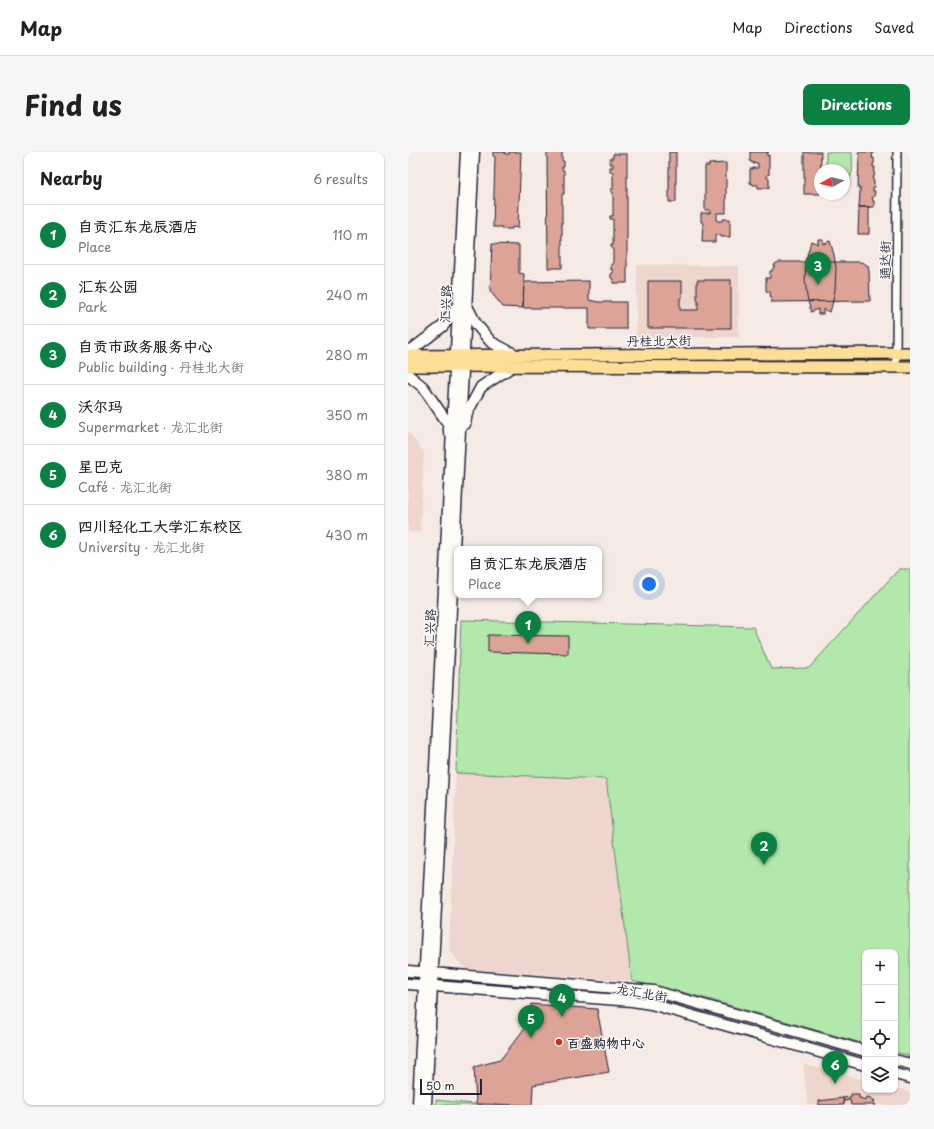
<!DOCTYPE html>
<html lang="en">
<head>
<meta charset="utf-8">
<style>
  :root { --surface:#fff; --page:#f6f6f6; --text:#202124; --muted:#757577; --line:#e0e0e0; --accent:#0b8043 }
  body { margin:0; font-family:"Playpen Sans","LXGW WenKai TC",sans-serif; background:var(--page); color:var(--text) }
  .controls { position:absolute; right:12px; bottom:12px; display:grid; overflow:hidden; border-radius:8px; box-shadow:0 1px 3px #0004 }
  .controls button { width:36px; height:36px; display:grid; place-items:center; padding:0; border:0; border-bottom:1px solid var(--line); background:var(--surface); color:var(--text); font:20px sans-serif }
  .compass { position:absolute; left:406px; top:12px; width:36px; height:36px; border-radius:50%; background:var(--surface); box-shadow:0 1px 3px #0004; rotate:262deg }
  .scale { position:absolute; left:12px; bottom:10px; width:62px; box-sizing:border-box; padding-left:4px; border:2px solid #22223b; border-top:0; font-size:11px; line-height:14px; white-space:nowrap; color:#22223b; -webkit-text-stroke:3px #fdfcf7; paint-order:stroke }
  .you { position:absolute; left:241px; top:432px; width:14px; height:14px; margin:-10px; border:3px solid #fff; border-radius:50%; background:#1a73e8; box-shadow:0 0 0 6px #1a73e833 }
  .badge { display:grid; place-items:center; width:26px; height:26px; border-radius:50%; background:var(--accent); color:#fff; font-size:13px; font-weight:700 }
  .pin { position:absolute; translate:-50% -33px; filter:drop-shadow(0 1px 2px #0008) }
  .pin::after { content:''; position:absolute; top:21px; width:14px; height:12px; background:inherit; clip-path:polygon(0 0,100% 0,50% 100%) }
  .popup { position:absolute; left:46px; top:394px; width:148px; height:52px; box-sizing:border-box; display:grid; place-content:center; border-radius:8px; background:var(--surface); filter:drop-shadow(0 1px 3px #0005); font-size:13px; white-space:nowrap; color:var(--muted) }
  .popup b { font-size:15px; color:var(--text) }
  .popup::after { content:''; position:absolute; left:50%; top:100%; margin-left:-8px; border:8px solid transparent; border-top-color:var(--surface) }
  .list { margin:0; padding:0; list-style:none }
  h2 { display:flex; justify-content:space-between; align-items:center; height:52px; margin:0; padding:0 16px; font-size:17px }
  h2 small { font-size:13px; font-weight:400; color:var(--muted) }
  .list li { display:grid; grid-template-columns:26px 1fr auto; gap:12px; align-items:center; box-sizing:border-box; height:60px; padding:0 16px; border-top:1px solid var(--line) }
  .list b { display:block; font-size:15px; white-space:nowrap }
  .list p { margin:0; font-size:13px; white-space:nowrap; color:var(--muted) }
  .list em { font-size:13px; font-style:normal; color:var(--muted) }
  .icon { flex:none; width:22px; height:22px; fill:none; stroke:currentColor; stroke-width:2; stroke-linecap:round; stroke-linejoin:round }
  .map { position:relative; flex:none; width:502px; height:953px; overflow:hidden; border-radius:8px }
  header { display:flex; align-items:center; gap:24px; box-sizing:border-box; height:56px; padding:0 20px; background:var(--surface); border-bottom:1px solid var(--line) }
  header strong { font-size:19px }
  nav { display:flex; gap:22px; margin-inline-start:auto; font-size:14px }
  .intro { display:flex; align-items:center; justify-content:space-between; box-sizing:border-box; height:96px; padding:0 24px }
  h1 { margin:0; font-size:28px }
  .button { padding:10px 18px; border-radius:8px; background:var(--accent); color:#fff; font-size:14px; font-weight:700 }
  main { display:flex; gap:24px; padding:0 24px }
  aside { flex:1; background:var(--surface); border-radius:8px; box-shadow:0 1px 3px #0004 }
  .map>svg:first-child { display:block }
  .built { fill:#eed5cd }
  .green { fill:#b2e8ab; stroke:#6a8573 }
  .building { fill:#dca497; stroke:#22223b }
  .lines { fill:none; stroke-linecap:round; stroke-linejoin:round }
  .minor-casing { stroke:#22223b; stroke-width:10 }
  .secondary-casing { stroke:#22223b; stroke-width:13 }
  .primary-casing { stroke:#22223b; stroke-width:14 }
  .minor { stroke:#fdfcf7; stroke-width:7 }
  .secondary { stroke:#fdfcf7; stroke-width:10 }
  .primary { stroke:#fdde96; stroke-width:11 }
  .poi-dot { fill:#c8321e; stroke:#fdfcf7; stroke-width:1.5 }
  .labels { text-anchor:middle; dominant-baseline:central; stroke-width:3; stroke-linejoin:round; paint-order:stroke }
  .street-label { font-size:13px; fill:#22223b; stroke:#fdfcf7 }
  .poi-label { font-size:13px; font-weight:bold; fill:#22223b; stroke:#fdfcf7; text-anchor:start }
</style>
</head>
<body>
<header>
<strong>Map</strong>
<nav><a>Map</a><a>Directions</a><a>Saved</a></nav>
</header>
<div class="intro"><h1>Find us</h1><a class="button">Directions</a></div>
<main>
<aside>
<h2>Nearby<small>6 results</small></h2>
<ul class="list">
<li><span class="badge">1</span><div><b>自贡汇东龙辰酒店</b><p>Place</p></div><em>110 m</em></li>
<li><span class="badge">2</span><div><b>汇东公园</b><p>Park</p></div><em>240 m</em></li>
<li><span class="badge">3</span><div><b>自贡市政务服务中心</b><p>Public building · 丹桂北大街</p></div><em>280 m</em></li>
<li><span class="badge">4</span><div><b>沃尔玛</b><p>Supermarket · 龙汇北街</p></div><em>350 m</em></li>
<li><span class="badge">5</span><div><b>星巴克</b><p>Café · 龙汇北街</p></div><em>380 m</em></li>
<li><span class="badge">6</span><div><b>四川轻化工大学汇东校区</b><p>University · 龙汇北街</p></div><em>430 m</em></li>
</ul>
</aside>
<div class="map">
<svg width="502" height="953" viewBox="0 0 502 953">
  <rect width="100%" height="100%" fill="#f6eae4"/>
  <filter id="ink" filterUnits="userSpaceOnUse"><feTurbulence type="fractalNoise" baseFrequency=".025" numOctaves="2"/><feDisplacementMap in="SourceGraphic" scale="8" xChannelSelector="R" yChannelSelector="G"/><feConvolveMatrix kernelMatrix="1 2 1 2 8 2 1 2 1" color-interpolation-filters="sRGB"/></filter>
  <g filter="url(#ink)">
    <!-- built -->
    <path class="built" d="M229,113L331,114V185H228Z
      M0,280L16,300L12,380H0Z
      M48,621L198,627L224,829L57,817L41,798Z
      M395,912L457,928V938H487V936L502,940V953H400Z"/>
    <!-- green -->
    <path class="green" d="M418,0H444C444,12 447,24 437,32L436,18H418Z
      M491,417H502V904L487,900V800H457V892L282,842L224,829L198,627L48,621L53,468L345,475L363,517L401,516Z
      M28,948L75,953H28Z"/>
    <!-- building -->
    <path class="building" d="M85,0H97V2H101V0H113L110,76L104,75V77H94V75H85L87,5L85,4Z
      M139,0H154V9H156V15H154V18H156V42H154V116H140Z
      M261,0H268V50H261Z
      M342,0H361L359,1V4L361,3V23H359V26H361V36H350V33H345V32L342,31V17H345V16H350V11L345,12V10H342Z
      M396,0H413L412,42H396Z
      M450,0H466V1H465L464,6H466V12H465V15H467L466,25H465V29H466V35H465V39H467L466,45H464L465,49H466V55H451L452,39V36H450L451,5H452Z
      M205,2H219V131H205V127L203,126V121H205V118H203V112H205V96L203,95V93H205V67H202V64H205V40H203V37H205V20H202V15H205V12H202V6H205Z
      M318,11V61H309V69H315V67H322V85H313V83H307V90H294L295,70H293V61H302V58H297V14H301V12Z
      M451,55H461V82H450Z
      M410,87H415V92L422,89L426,103L428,116L427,138L424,153L422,160L415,157V162H410V157L403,160L399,145L397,128L398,108L403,89L410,92Z
      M84,92L111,93V121L116,122L115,156L95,155L82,139Z
      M371,110H452L456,111L460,114L461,119L462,149L363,150L362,140L358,139V126H362V119H364L367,112Z
      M289,128H323V176H240V129H274V146H272V158H290V147H289Z
      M181,129V148L190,150H218V177H181V156H115L116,130Z
      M80,483L160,484V502L80,500Z
      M123,852L189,857L201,920L125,933L124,953L68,952L66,915L92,908L120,872Z
      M443,942H451V946L458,948L459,945L463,946L467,949L465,951L468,953H443L442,948L436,949L435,946L443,945Z
      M435,946L436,953H411V949Z"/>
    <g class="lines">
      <defs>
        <path id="minor" d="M488,215L489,0"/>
        <path id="secondary" d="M59,154L68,172L83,190L108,203
          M0,198L6,196L35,174L50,153
          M0,223L15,235L41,273V280
          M57,272L59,261L73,235L105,214
          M0,819L246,839L457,899
          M0,832L224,849L243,852L457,913
          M487,908L502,912
          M487,922L502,926
          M10,953L58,0
          M18,953L66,0"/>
        <path id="primary" d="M0,204L502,201
          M0,214L502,215"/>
      </defs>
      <!-- minor casing -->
      <use href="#minor" class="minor-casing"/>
      <!-- secondary casing -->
      <use href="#secondary" class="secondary-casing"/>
      <!-- primary casing -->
      <use href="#primary" class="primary-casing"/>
      <!-- minor -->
      <use href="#minor" class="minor"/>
      <!-- secondary -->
      <use href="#secondary" class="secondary"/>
      <!-- primary -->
      <use href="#primary" class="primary"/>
    </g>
  </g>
  <!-- markers -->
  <circle class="poi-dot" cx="151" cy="890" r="4"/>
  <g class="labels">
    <!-- street labels -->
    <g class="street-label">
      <text transform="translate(476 108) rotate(-90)">通达街</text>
      <text transform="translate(37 152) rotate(-87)">汇兴路</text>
      <text transform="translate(251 188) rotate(-1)">丹桂北大街</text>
      <text transform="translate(21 476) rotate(-87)">汇兴路</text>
      <text transform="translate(234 840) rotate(10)">龙汇北街</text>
    </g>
    <!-- poi labels -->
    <g class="poi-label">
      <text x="159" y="890">百盛购物中心</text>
    </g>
  </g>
</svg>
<div class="controls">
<button>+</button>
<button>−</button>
<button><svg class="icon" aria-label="locate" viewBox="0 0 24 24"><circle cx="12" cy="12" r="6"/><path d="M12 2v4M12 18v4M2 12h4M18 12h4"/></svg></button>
<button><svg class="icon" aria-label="layers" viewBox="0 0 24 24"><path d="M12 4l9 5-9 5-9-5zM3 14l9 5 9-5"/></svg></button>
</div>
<svg class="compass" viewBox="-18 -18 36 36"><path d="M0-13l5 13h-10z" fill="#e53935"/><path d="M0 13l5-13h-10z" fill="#757577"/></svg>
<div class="scale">50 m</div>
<div class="you"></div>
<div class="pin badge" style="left:120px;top:492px">1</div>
<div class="popup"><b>自贡汇东龙辰酒店</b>Place</div>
<div class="pin badge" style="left:356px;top:713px">2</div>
<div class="pin badge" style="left:410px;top:133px">3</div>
<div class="pin badge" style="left:154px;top:865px">4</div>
<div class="pin badge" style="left:123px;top:886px">5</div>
<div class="pin badge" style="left:427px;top:932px">6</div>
</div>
</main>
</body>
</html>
